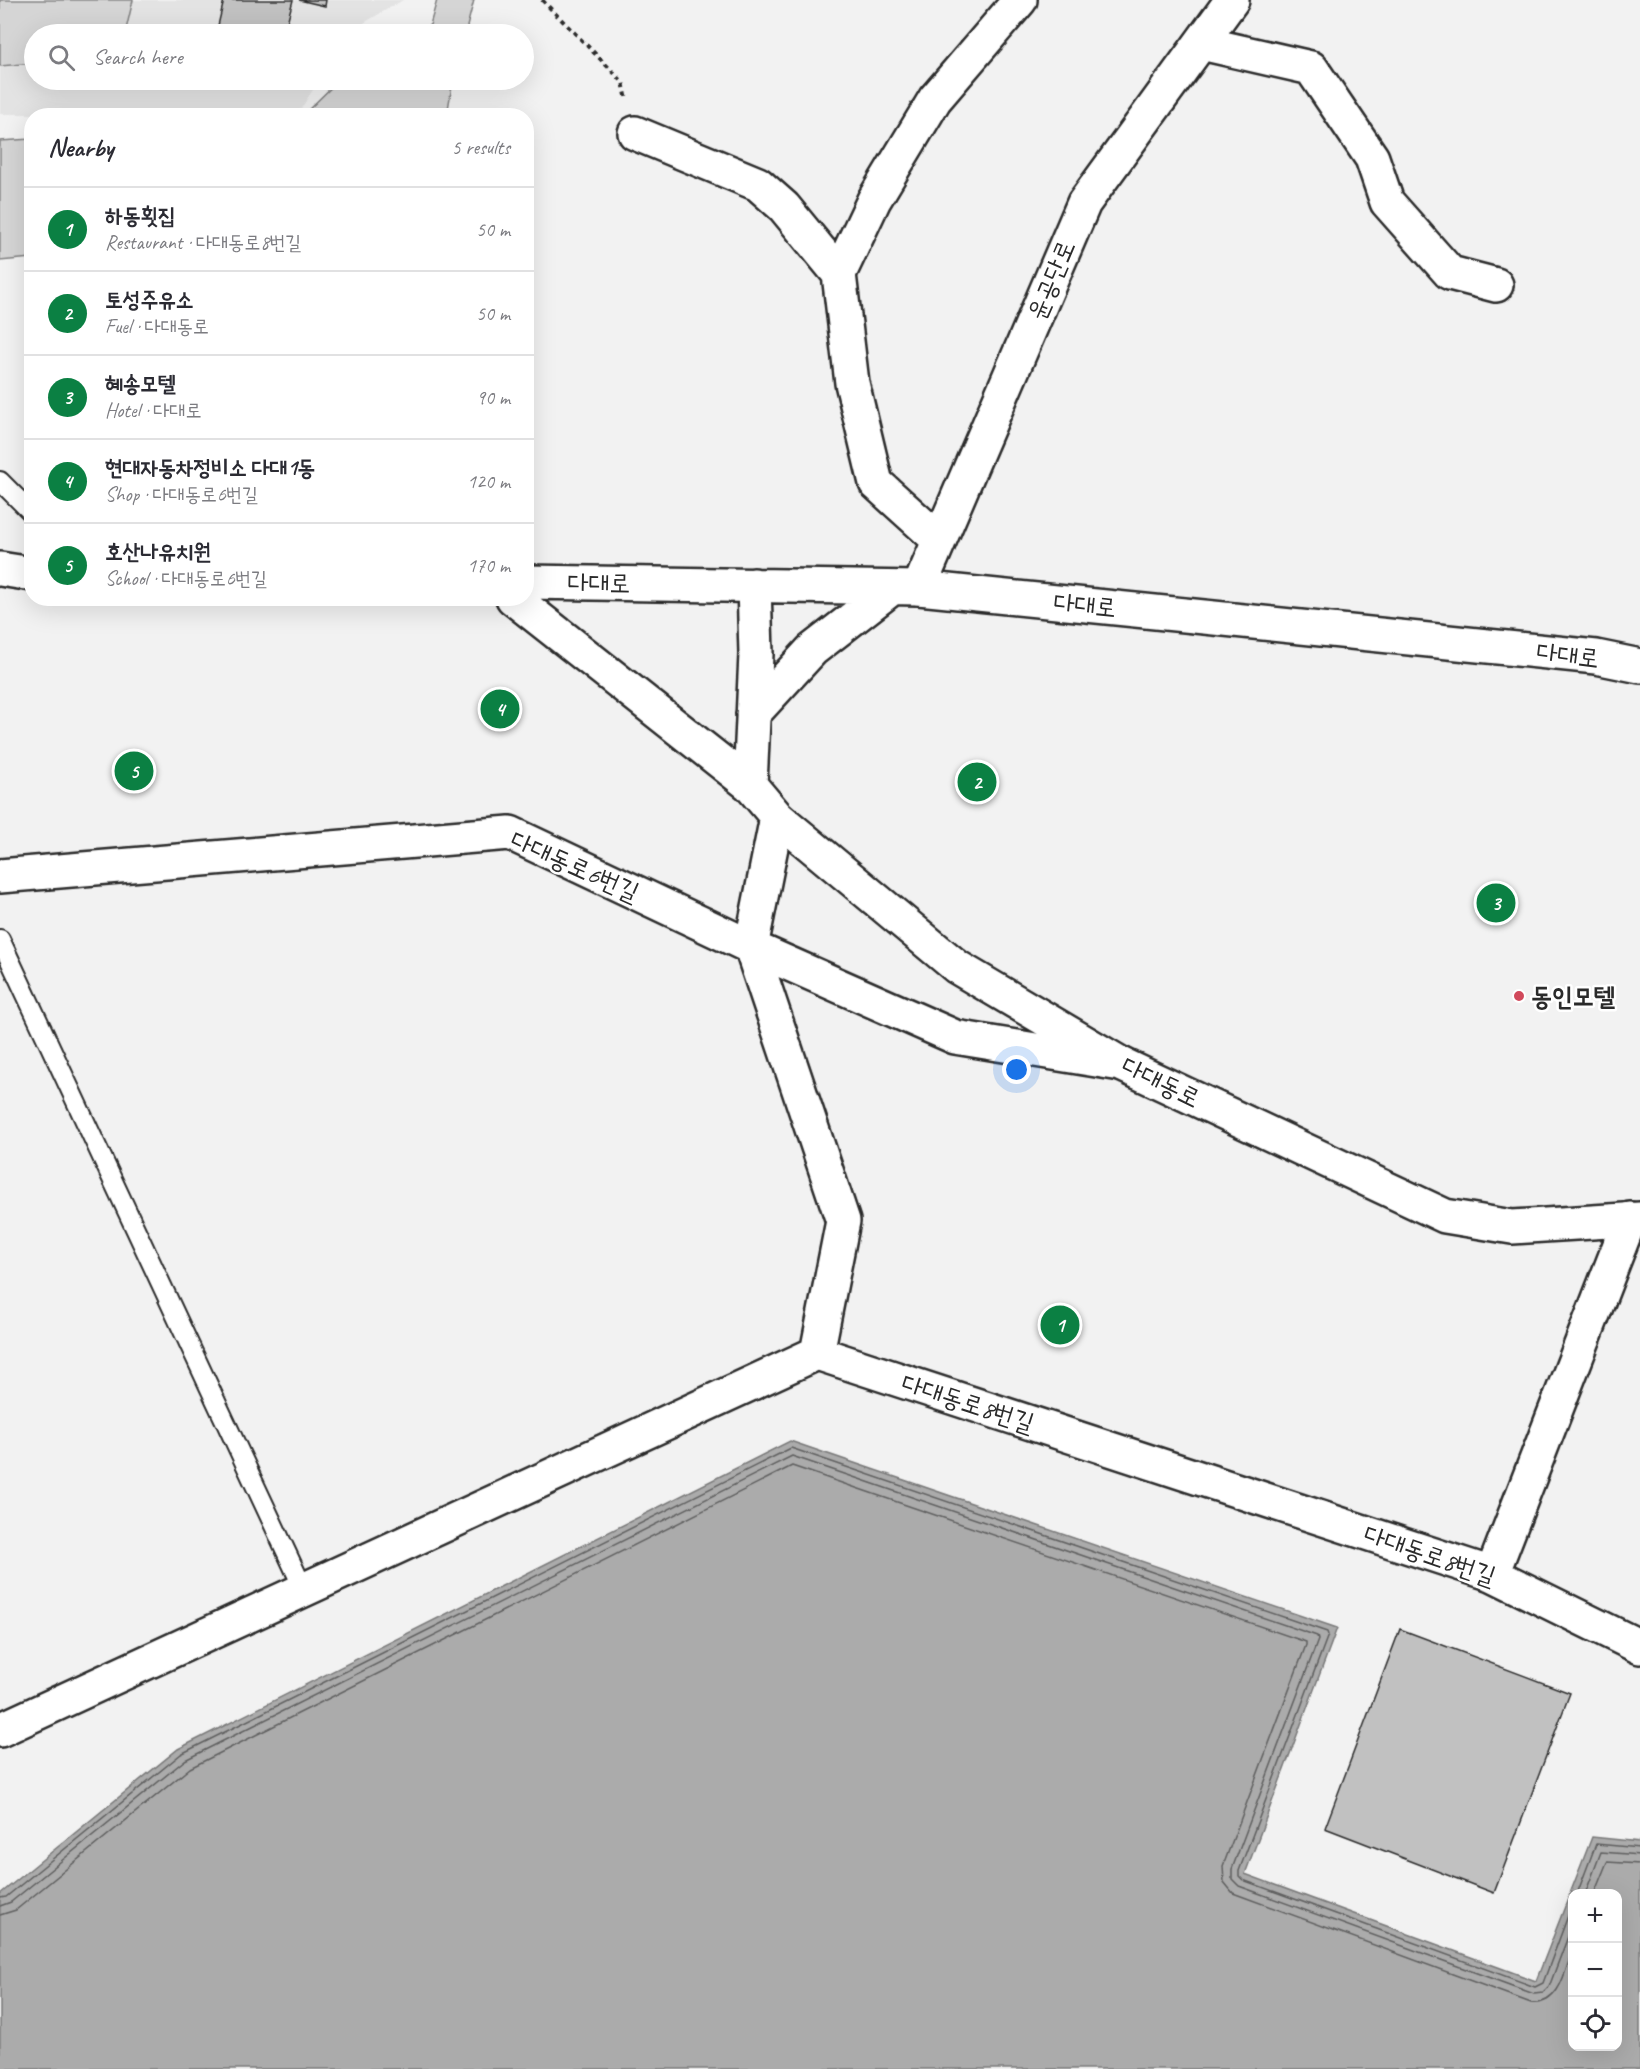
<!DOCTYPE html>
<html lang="en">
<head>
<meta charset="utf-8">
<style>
  :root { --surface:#fff; --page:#f7f7f7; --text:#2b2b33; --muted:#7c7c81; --line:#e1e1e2; --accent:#0b8043 }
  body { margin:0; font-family:Caveat,"Poor Story",sans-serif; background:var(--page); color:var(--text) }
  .controls { position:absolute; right:18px; bottom:18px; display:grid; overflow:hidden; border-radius:12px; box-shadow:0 6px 24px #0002 }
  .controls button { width:54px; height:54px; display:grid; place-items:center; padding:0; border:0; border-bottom:2px solid var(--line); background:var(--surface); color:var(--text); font:30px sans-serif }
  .you { position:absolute; left:1017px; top:1070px; width:21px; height:21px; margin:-15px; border:4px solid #fff; border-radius:50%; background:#1a73e8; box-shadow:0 0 0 9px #1a73e833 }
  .badge { display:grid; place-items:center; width:39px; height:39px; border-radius:50%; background:var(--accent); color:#fff; font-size:20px; font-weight:700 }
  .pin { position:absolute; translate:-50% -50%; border:3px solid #fff; box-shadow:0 2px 6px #0006 }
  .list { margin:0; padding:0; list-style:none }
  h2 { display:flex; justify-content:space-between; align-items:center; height:78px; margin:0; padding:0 24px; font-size:26px }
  h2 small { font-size:20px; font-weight:400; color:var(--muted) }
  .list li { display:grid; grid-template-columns:39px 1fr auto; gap:18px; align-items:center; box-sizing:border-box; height:84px; padding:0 24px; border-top:2px solid var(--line) }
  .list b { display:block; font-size:22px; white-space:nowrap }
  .list p { margin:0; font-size:20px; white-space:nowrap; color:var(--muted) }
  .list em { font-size:20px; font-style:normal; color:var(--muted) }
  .icon { flex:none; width:33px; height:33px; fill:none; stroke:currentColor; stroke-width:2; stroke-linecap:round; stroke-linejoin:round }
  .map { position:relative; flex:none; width:1640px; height:2069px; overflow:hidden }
  .search { position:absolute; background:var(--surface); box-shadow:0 6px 24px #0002; left:24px; top:24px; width:510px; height:66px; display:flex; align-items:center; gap:15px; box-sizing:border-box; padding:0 21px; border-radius:33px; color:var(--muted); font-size:22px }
  .panel { position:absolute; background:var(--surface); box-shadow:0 6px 24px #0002; left:24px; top:108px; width:510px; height:498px; border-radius:24px }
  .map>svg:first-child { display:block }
  .built { fill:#e3e3e3 }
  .green { fill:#d5d5d5; stroke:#808080; stroke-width:1.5 }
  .water { fill:#ababab; stroke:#787878; stroke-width:1.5; fill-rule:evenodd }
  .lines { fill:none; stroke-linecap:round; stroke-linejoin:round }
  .shore { stroke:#5e5e5e; stroke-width:1.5 }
  .building { fill:#c1c1c1; stroke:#2b2b2b; stroke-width:1.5 }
  .lane-casing { stroke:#2b2b2b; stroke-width:22 }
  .street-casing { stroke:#2b2b2b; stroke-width:38 }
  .secondary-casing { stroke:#2b2b2b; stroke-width:38 }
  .path { stroke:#2b2b2b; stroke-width:4; stroke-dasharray:4.5 4.5; stroke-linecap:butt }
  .lane { stroke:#fff; stroke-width:18 }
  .street { stroke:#fff; stroke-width:33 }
  .secondary { stroke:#fff; stroke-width:33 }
  .poi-dot { fill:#d1495b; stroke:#fff; stroke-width:2 }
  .labels { text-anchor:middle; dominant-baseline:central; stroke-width:5; stroke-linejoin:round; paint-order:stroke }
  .street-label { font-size:26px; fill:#2b2b2b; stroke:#fff }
  .poi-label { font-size:26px; font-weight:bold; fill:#2b2b2b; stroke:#fff; text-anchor:start }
</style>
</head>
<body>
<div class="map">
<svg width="1640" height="2069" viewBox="0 0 1640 2069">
  <rect width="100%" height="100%" fill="#f2f2f2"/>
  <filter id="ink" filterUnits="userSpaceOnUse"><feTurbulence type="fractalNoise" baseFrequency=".0167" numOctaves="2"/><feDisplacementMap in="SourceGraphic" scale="12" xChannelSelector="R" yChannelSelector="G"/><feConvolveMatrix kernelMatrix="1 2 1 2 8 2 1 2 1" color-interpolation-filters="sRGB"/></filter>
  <g filter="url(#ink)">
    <!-- built -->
    <path class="built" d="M0,0H403L350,31L347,34H34V80H319L297,115L0,114Z"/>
    <!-- green -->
    <path class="green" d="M0,0H133L125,34H34V63L0,66Z
      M437,0H474L465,34H411L430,25Z
      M339,80H453L447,115H303Z
      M31,139V258L0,261V141Z"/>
    <!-- water -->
    <path class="water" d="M790,1441L1337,1628L1245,1874L1536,1981L1592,1837L1640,1842V2069H0V1894L178,1749ZM1572,1894H1618V2046H1572Z"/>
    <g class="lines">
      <!-- shore -->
      <path class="shore" d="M1577,1894L1596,1844L1640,1848
        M1585,1894L1601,1852L1640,1855
        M1594,1894L1607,1862L1640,1864
        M0,1898L6,1897L181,1754L791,1448L1327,1632L1328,1635L1239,1871V1876L1243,1880L1535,1987L1543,1983L1572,1905
        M0,1906L11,1902L185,1760L792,1456L1317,1636L1318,1640L1232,1869V1879L1239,1886L1534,1994L1543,1993L1549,1987L1572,1926
        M0,1915L16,1910L190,1768L792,1466L1306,1642V1645L1223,1866L1224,1882L1233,1893L1531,2003C1559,2006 1565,1972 1572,1951"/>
    </g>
    <!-- building -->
    <path class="building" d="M224,0H293L284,34H216Z
      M299,0H326L325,6Z
      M1400,1629L1570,1693L1494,1893L1325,1828Z"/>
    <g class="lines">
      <defs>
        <path id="lane" d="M0,481L32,513
          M0,939L304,1590"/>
        <path id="street" d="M1201,43L1311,68L1372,158L1387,202L1450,273L1496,285
          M635,133L758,184L784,207L839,274
          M939,540L876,483L852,383L839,274L874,200L935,99L1020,0
          M919,588L1084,203L1232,0
          M777,817L751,947L843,1221L817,1353L1492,1574L1640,1647
          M0,876L510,833L751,947L955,1037L1121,1064
          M1492,1574L1630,1219
          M0,1730L817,1353"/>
        <path id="secondary" d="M0,569L32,574
          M526,582L919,588L1596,657L1640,666
          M513,598L750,785L777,817L957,967L1121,1064L1445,1216L1512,1227L1640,1219
          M753,714L812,650L892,588
          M750,785L756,654L754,585"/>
      </defs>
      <!-- lane casing -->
      <use href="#lane" class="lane-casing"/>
      <!-- street casing -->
      <use href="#street" class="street-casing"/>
      <!-- secondary casing -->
      <use href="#secondary" class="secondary-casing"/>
      <!-- path -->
      <path class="path" d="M542,0L623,82L627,100"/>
      <!-- lane -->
      <use href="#lane" class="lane"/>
      <!-- street -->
      <use href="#street" class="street"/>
      <!-- secondary -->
      <use href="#secondary" class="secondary"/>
    </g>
  </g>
  <!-- markers -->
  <circle class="poi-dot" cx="1519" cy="996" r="6"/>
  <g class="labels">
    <!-- street labels -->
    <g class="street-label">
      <text transform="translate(1051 280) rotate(-67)">윤공단로</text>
      <text transform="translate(599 583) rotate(1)">다대로</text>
      <text transform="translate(1085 605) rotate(6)">다대로</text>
      <text transform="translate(1568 655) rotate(7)">다대로</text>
      <text transform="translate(575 866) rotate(24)">다대동로6번길</text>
      <text transform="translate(1161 1082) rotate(26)">다대동로</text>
      <text transform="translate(968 1403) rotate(18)">다대동로8번길</text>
      <text transform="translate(1430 1555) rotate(19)">다대동로8번길</text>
    </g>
    <!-- poi labels -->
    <g class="poi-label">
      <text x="1531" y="996">동인모텔</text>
    </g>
  </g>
</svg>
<div class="controls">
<button>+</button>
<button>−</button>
<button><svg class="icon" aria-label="locate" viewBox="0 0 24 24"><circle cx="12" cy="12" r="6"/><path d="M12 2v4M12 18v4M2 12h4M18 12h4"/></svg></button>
</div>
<div class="you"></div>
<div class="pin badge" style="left:1060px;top:1325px">1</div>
<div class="pin badge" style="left:977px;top:782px">2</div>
<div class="pin badge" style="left:1496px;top:903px">3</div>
<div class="pin badge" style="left:500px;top:709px">4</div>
<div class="pin badge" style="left:134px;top:771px">5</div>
<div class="search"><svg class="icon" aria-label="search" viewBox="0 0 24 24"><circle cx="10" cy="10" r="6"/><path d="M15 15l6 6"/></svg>Search here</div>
<section class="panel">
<h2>Nearby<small>5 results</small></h2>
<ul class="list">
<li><span class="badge">1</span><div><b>하동횟집</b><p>Restaurant · 다대동로8번길</p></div><em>50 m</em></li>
<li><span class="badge">2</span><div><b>토성주유소</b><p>Fuel · 다대동로</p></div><em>50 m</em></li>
<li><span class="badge">3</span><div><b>혜송모텔</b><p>Hotel · 다대로</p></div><em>90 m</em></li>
<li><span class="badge">4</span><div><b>현대자동차정비소 다대1동</b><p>Shop · 다대동로6번길</p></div><em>120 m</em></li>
<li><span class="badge">5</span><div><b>호산나유치원</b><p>School · 다대동로6번길</p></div><em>170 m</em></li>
</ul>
</section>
</div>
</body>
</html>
